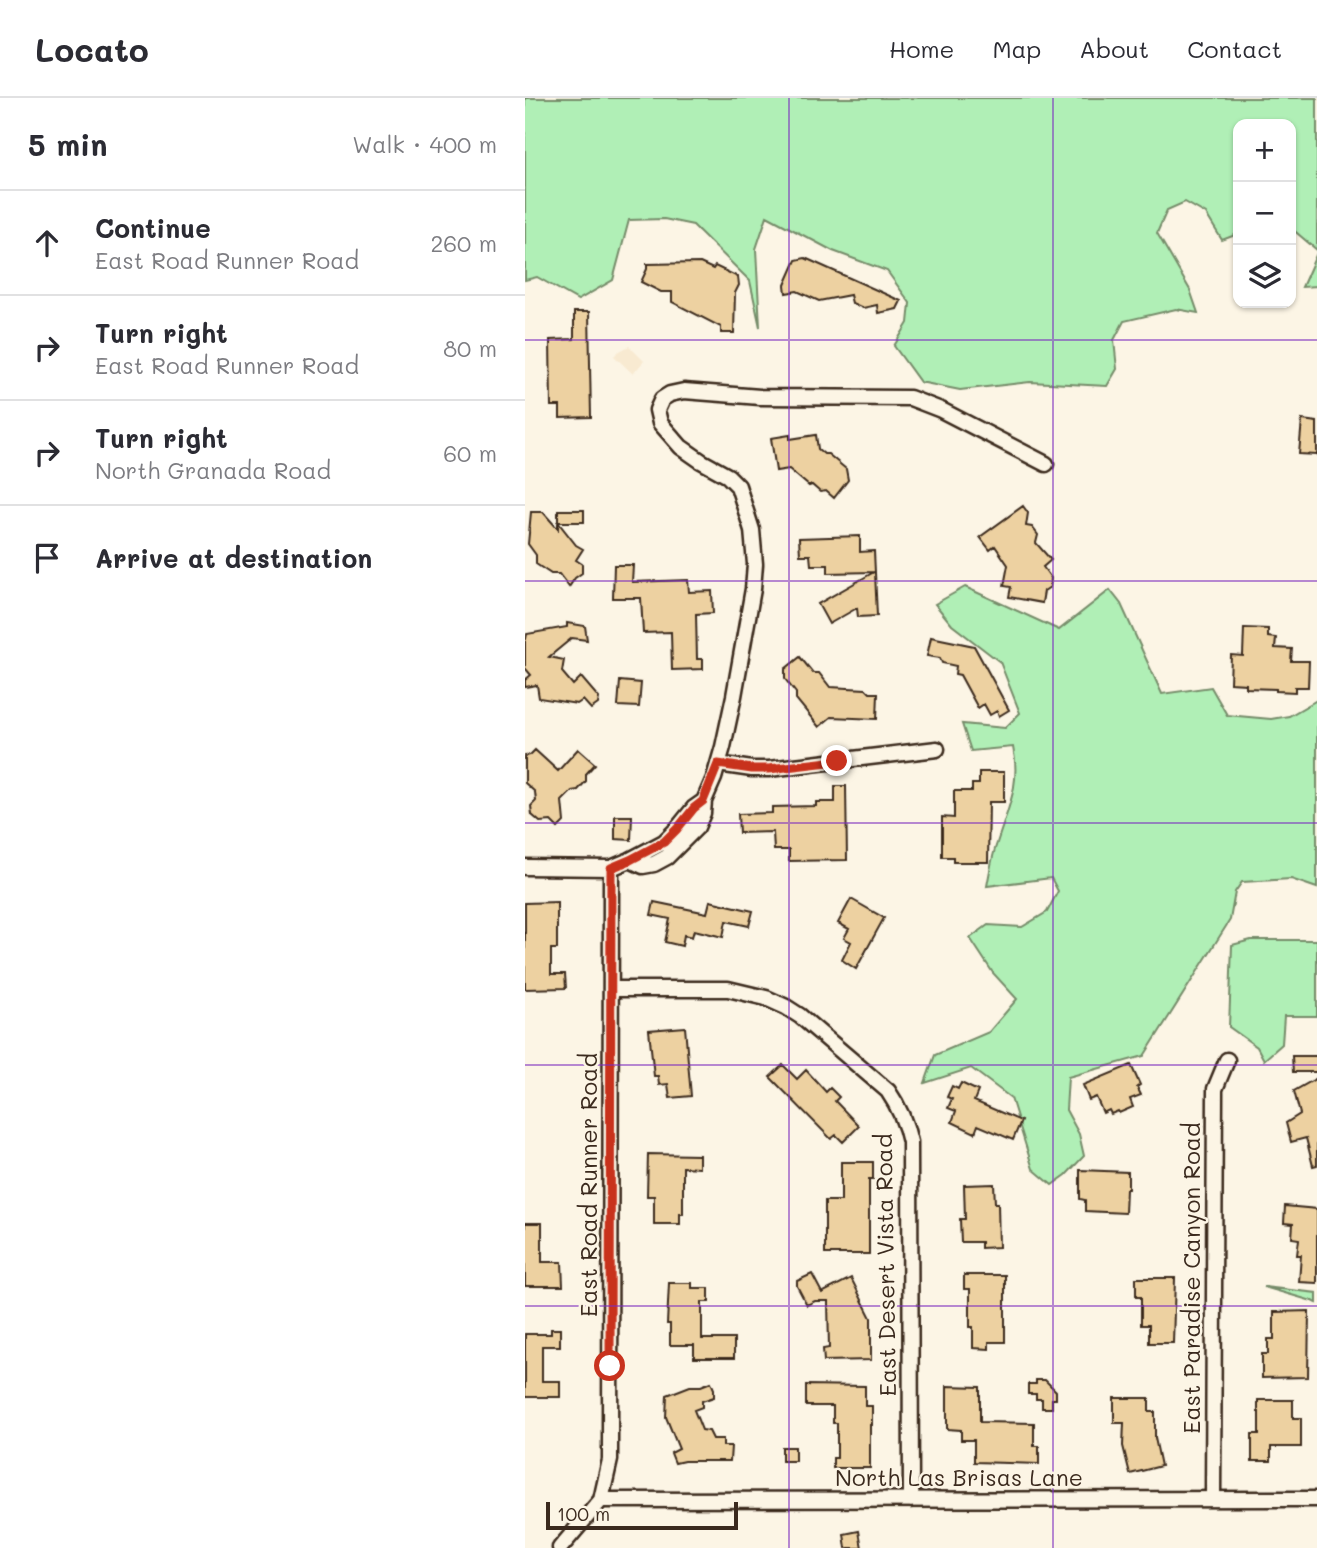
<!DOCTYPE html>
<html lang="en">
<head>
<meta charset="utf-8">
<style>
  :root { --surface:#fff; --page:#f7f7f7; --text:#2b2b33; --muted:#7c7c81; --line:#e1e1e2 }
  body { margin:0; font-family:Mali,sans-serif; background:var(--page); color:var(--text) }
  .controls { position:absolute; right:21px; top:21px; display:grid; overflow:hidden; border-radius:14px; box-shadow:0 2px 5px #0004 }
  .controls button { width:63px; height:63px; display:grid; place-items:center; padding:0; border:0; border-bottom:2px solid var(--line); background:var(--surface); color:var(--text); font:35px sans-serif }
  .scale { position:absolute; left:21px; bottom:18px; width:192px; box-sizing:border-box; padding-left:7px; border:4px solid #3b2a1e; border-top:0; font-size:19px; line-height:24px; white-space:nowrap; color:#3b2a1e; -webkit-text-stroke:5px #fcf5e5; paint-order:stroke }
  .stop { position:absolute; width:21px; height:21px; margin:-16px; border:5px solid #c8321e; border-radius:50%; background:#fff }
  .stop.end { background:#c8321e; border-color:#fff; box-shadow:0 2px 7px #0008 }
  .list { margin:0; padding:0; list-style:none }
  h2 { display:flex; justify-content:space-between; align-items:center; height:91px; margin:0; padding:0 28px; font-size:30px }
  h2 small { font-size:23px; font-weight:400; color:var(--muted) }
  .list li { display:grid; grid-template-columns:46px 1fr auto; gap:21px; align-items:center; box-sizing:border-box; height:105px; padding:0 28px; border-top:2px solid var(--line) }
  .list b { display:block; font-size:26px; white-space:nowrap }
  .list p { margin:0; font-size:23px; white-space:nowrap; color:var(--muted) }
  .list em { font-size:23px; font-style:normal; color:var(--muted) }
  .icon { flex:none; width:38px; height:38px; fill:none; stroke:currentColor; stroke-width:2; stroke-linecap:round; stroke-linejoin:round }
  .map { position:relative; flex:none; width:792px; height:1450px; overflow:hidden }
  header { display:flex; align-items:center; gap:42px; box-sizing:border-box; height:98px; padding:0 35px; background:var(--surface); border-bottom:2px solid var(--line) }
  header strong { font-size:33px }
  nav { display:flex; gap:38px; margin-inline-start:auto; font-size:24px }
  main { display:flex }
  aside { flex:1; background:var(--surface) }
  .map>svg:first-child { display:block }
  .built { fill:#f8ead1 }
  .green { fill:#b0efb6; stroke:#768c6a; stroke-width:2 }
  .building { fill:#edd1a1; stroke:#3b2a1e; stroke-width:2 }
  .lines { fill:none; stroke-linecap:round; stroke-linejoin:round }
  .minor-casing { stroke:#3b2a1e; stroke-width:19 }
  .minor { stroke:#fcf5e5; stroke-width:14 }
  .route { stroke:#c8321e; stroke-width:9 }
  .grid { fill:none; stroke:#7b2cbf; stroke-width:2; stroke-opacity:0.55 }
  .labels { text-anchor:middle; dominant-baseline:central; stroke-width:5; stroke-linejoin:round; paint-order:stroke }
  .street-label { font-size:23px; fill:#3b2a1e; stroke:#fcf5e5 }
</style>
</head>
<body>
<header>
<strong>Locato</strong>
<nav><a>Home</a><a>Map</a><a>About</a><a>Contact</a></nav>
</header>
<main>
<aside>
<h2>5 min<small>Walk · 400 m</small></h2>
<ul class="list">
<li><svg class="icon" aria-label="ahead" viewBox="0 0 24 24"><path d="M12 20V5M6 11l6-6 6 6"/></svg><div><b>Continue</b><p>East Road Runner Road</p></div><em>260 m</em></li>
<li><svg class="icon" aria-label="right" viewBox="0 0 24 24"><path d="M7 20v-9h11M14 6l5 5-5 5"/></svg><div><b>Turn right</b><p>East Road Runner Road</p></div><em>80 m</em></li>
<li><svg class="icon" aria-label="right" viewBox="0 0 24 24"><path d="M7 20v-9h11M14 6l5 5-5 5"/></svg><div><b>Turn right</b><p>North Granada Road</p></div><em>60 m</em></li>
<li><svg class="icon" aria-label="arrive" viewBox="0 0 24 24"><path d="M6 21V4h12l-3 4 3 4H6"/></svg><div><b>Arrive at destination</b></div></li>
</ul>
</aside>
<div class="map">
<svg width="792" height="1450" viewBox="0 0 792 1450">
  <rect width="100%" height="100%" fill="#fcf5e5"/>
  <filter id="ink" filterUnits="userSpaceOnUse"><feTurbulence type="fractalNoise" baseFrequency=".0143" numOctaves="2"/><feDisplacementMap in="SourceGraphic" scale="14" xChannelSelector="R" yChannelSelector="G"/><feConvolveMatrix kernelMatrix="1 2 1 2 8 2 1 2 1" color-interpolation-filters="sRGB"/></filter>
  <g filter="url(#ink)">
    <!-- built -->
    <path class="built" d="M104,248L119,263L108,276L89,258L93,254Z"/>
    <!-- green -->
    <path class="green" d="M0,0H792V152L766,130V26H713V136L697,142L681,116L660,104L642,112L632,135L665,192L673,215L651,211L599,223L589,242L592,271L582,288L505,284L435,292L395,284L369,248L383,225L385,205L362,173L308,153L242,118L231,151L235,229L225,183L168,127L139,121L104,122L88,182L53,202L12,179L0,182Z
      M792,155V188L777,189Z
      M440,489L534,532L585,492L596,506L637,596L686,589L702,617L746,621L764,618L792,602V790L766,781L717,784L710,794L705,822L619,958L543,979L541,1012L554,1036L559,1058L541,1077L527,1087L508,1071L486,1000L446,970L400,985L410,957L464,934L492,901L468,875L445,840L463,827L497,829L522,814L533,793L526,780L462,788C465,773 467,758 472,745C483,710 496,686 488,649L446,653L437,626L480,630L495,615L475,564L427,527L410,506Z
      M726,842H792V918H759L757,946L739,962L732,949L704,929L707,847Z
      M739,1189L792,1195V1205L787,1203Z"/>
    <!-- building -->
    <path class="building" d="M280,160L376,203L372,211L353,215L352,207L338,210L327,205L325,197L294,203L272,193L261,195L260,187L271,162Z
      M175,165L188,171L190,168L213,179L214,187L210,195L209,235H196V229L147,204V194H136L116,184L122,171V166Z
      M49,214H64L66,319L35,320V308H26L25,242L49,241Z
      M777,322L792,324V357L774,356Z
      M265,337V341L291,337L293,351L299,356H303L321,371L323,382L309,400L301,393L295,394L287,387L284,388L264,371L251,373L246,340Z
      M498,408L503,415L501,428L507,429L513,437L511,445L526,462L518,469L526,480L525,489L519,493L517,505L484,499L486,489L479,488L483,467L470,448L465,452L455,439Z
      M33,412H59V424H33L51,447L58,451L51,462L57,466V475L50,480L44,489L34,476H26L11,466V457L3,446L6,414H18L33,431Z
      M335,438V454L349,453L352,518L333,519L332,510L304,526L293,506L349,474L303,475V467H286L285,457H275L274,440Z
      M89,467H108L107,484L163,482L164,494L187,493L188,515L171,516L172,561H178V571L147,572L146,534L118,535L116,500H88Z
      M42,525L60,528L62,542L47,540L24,559L39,562L37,574L48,587L56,579L74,600L73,606L66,611L58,602L52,606L14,600L12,587L0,589V582L6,577L0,570V541H1L2,536L42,529Z
      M719,530L743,531V539L751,540L750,550L767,551L766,563H784L783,589H770V594L751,593V591L721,590V586L705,585L706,557L718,558Z
      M406,539L449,548L484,612L474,618L472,613L465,617L459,606L453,610L435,577L430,576L431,568L417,565L415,560L402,558Z
      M275,559L288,575H294L305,589L341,591L345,595H353L352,621L306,619L294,629L271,601V595L260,581V571Z
      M95,583L116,585L114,609L93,608Z
      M53,651L70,666L61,676V683L53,692L47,693L37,703L39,724L33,730L26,723L15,724L7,717L6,708L11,703L10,694L0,685V658L5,657L10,652L33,673Z
      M454,674H479V704H464L463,764H428V759H417V719L429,720V693H447V686H454Z
      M310,688H321L322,762L264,763V752H249L248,734L214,735L213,716L247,715V709L291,708V704H310Z
      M90,718H107L106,742L90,741Z
      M326,801L359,820L331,871L317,862L326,844L319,840L324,831L313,825Z
      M185,803L228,813L224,828L201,823L198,839L169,832L167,839L159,837L157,848L140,844L145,821L126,817L129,804L182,815Z
      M32,804V851H26V876H40L41,890L0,891V805Z
      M160,929L166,998L145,1000L143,986L134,987L133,978H129L124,932Z
      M767,958H792V974H768Z
      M258,967L272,981L281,972L301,994L305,990L314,999L310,1003L334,1028L318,1044L311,1037L306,1041L245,979Z
      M606,967L615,987L612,989L616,997L605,1001L608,1009L594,1015L593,1013L586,1016L584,1012L578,1015L571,999L564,1002L558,987Z
      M792,980V1067L788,1068L781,1040L766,1044L761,1025L775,1016L769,993Z
      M436,985L453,993L449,1003L496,1023L488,1042L453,1027L450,1035L427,1024L431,1013L423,1010L427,1001L422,999L427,988L433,991Z
      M123,1056L174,1057V1070L158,1069V1116H155V1126H129V1098H122Z
      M316,1064H348V1081H344V1156H300V1103H316Z
      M555,1072L603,1074V1091H601L600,1115L560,1113V1102L555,1101Z
      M469,1086L470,1105H473L474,1149L456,1150V1144H436L435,1121H440L439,1087Z
      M760,1108L792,1111V1185L774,1184L776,1157H772L774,1141L767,1140L768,1126L759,1125Z
      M0,1125H17V1164H37L38,1188H0Z
      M287,1176L297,1195L326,1180L346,1220V1262L299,1263L298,1251L304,1250L303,1203H290L282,1207L272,1188V1183Z
      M439,1177H480V1244H464V1251L448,1250V1229H445V1191H439Z
      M611,1180H650L648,1245H624V1227H616V1199H611Z
      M144,1185H167V1190H184V1204H177V1241H209V1260H169V1247H145V1226H142Z
      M784,1213L783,1279L737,1280V1256H743V1241H749V1214Z
      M26,1231H35V1248H17V1283H35V1299H0V1236H26Z
      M511,1282H520L531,1293V1301H527V1310H517V1301H511V1296H503V1286H511Z
      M186,1284L189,1291V1299L177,1303V1309L169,1312L177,1332L184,1333L188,1341H198V1348H206L205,1363H159L150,1365L146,1355L154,1351L141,1319L142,1297L165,1288H176Z
      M281,1287L340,1288V1308H347V1327H345V1370H308V1360H312V1325H308V1308H281Z
      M422,1288L455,1289V1324L509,1325V1348H514V1366L449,1364V1342H436V1332L422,1331Z
      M589,1300H624V1314H630V1340L636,1368L605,1376L598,1348L599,1325H589Z
      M733,1302H768V1320H776V1349H746V1363H727V1336H734V1314H733Z
      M257,1349H270V1363H257Z
      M334,1433L337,1450H321L319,1436Z"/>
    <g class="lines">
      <defs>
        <path id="minor" d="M193,666L227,671H244L412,651
          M105,762L118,768L129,766L142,759L172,729L178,715L179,703L189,680L198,649L209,598L228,491L230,466L227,432L213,388L203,378L176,363L156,349L135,325L132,312L137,301L145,296L159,293L235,299L385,300L416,312L521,366
          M0,769L86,770L105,762L139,744L152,731L169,710L179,703
          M86,891H203L241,900L261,909L275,918L363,993C374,1009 381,1025 385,1044L386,1402
          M688,1401L690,991L702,962
          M76,1402L792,1401
          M35,1450L76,1402L85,1362L86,770"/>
      </defs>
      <!-- minor casing -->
      <use href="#minor" class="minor-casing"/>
      <!-- minor -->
      <use href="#minor" class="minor"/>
    </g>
  </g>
  <g class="lines" filter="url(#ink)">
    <!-- route -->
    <path class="route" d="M85,1268L86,770L105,762L139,744L152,731L169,710L178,703L193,666L227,671H244L312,663"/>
  </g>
  <!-- grid -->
  <path class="grid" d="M264,0V1450M528,0V1450M0,242H792M0,483H792M0,725H792M0,967H792M0,1208H792"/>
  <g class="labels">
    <!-- street labels -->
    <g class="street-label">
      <text transform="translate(63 1087) rotate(-90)">East Road Runner Road</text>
      <text transform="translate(360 1167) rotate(-91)">East Desert Vista Road</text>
      <text transform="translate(666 1180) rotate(-90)">East Paradise Canyon Road</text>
      <text x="434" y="1379">North Las Brisas Lane</text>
    </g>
  </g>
</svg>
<div class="controls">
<button>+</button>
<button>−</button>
<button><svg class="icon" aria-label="layers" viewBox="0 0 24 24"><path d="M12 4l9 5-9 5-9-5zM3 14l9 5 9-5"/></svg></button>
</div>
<div class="scale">100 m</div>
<div class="stop" style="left:85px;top:1268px"></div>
<div class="stop end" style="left:312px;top:663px"></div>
</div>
</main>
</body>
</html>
